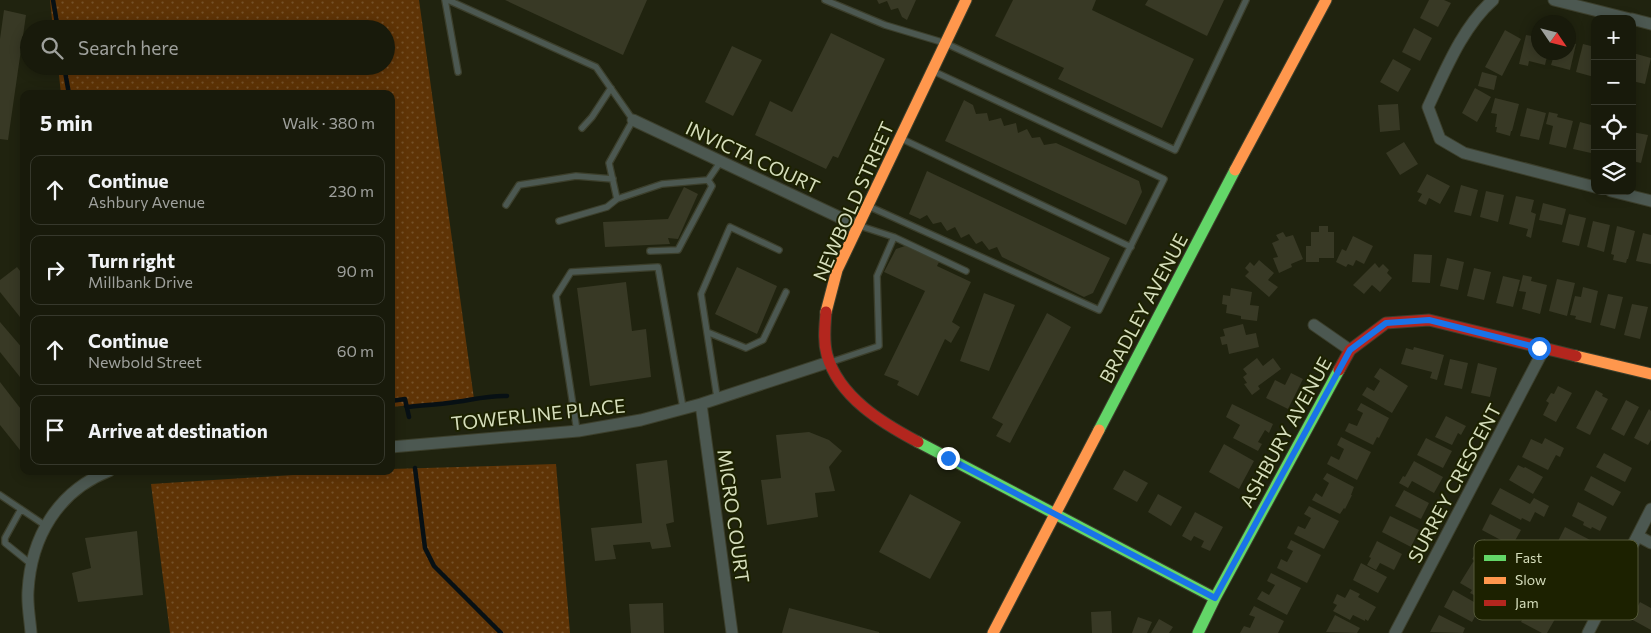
<!DOCTYPE html>
<html lang="en">
<head>
<meta charset="utf-8">
<style>
  :root { --surface:#181a0b; --page:#212314; --text:#f1f3f6; --muted:#9fa19d; --line:#36382c }
  body { margin:0; font-family:Commissioner,sans-serif; background:var(--page); color:var(--text) }
  .controls { position:absolute; right:15px; top:15px; display:grid; overflow:hidden; border-radius:10px; box-shadow:0 2px 12px #0003 }
  .controls button { width:45px; height:45px; display:grid; place-items:center; padding:0; border:0; border-bottom:1px solid var(--line); background:var(--surface); color:var(--text); font:25px sans-serif }
  .compass { position:absolute; left:1531px; top:15px; width:45px; height:45px; border-radius:50%; background:var(--surface); box-shadow:0 2px 12px #0003; rotate:125deg }
  .stop { position:absolute; width:15px; height:15px; margin:-11px; border:4px solid #1a73e8; border-radius:50%; background:#fff }
  .stop.end { background:#1a73e8; border-color:#fff; box-shadow:0 1px 5px #0008 }
  .list { margin:0; padding:0; list-style:none }
  h2 { display:flex; justify-content:space-between; align-items:center; height:65px; margin:0; padding:0 20px; font-size:21px }
  h2 small { font-size:16px; font-weight:400; color:var(--muted) }
  .list li { display:grid; grid-template-columns:32px 1fr auto; gap:15px; align-items:center; box-sizing:border-box; height:70px; margin:0 10px 10px; padding:0 10px; border:1px solid var(--line); border-radius:10px }
  .list b { display:block; font-size:19px; white-space:nowrap }
  .list p { margin:0; font-size:16px; white-space:nowrap; color:var(--muted) }
  .list em { font-size:16px; font-style:normal; color:var(--muted) }
  .icon { flex:none; width:28px; height:28px; fill:none; stroke:currentColor; stroke-width:2; stroke-linecap:round; stroke-linejoin:round }
  .map { position:relative; flex:none; width:1651px; height:633px; overflow:hidden }
  .search { position:absolute; background:var(--surface); box-shadow:0 2px 12px #0003; left:20px; top:20px; width:375px; height:55px; display:flex; align-items:center; gap:12px; box-sizing:border-box; padding:0 18px; border-radius:28px; color:var(--muted); font-size:19px }
  .panel { position:absolute; background:var(--surface); box-shadow:0 2px 12px #0003; left:20px; top:90px; width:375px; height:385px; border-radius:10px }
  .map>svg:first-child { display:block }
  .grass { fill:url(#grass-dots) }
  .lines { fill:none; stroke-linecap:round; stroke-linejoin:round }
  .stream { stroke:#071014; stroke-width:4.5 }
  .building { fill:#383925 }
  .lane-casing { stroke:#3c3f2c; stroke-width:8 }
  .street-casing { stroke:#3c3f2c; stroke-width:13 }
  .fast-casing { stroke:#3c3f2c; stroke-width:13 }
  .slow-casing { stroke:#3c3f2c; stroke-width:13 }
  .jam-casing { stroke:#3c3f2c; stroke-width:13 }
  .lane { stroke:#4c5851; stroke-width:5.5 }
  .street { stroke:#4c5851; stroke-width:11 }
  .fast { stroke:#63d668; stroke-width:11 }
  .slow { stroke:#ff974d; stroke-width:11 }
  .jam { stroke:#b3261e; stroke-width:11 }
  .route { stroke:#1a73e8; stroke-width:6 }
  .labels { text-anchor:middle; dominant-baseline:central; stroke-width:4; stroke-linejoin:round; paint-order:stroke }
  .street-label { font-size:19px; fill:#d5ddbb; stroke:#1c2100 }
  .key { fill:#1c2100; stroke:#545938; stroke-width:1 }
  .key-label { font-size:14px; fill:#d5ddbb }
</style>
</head>
<body>
<div class="map">
<svg width="1651" height="633" viewBox="0 0 1651 633">
  <defs>
    <pattern id="grass-dots" width="8" height="8" patternUnits="userSpaceOnUse" patternTransform="scale(1.25)"><rect width="8" height="8" fill="#5f3406"/><path d="M2 2h.1M6 6h.1" fill="none" stroke="#755128" stroke-width="1.8" stroke-linecap="round"/></pattern>
  </defs>
  <rect width="100%" height="100%" fill="#20230f"/>
  <!-- grass -->
  <path class="grass" d="M50,0H419L474,399L391,407V94H61L58,66H386V29H53Z
    M556,464L570,633H170L151,484L357,471H391V469Z"/>
  <g class="lines">
    <!-- stream -->
    <path class="stream" d="M53,0L58,29
      M64,66L69,94
      M391,401L405,399L409,417
      M406,406L408,407C421,405 434,405 448,403C468,401 487,395 507,396
      M415,468L425,548L434,566L501,633"/>
  </g>
  <!-- building -->
  <path class="building" d="M505,0H647L623,55Z
    M877,0H916L907,20L902,17L898,8L891,10L887,1L879,4Z
    M1013,0H1096L1092,10L1194,59L1162,128L1058,79L1064,68L995,36Z
    M1148,0H1224L1207,36L1145,5Z
    M1429,0H1444L1451,3L1438,27L1420,18Z
    M4,10L26,15L8,140L0,139V39Z
    M1414,28L1432,38L1420,61L1402,52Z
    M1505,30L1521,39L1502,76L1485,67Z
    M1533,32L1538,34V52H1548L1545,65L1529,61L1528,66L1519,64L1526,35L1532,36Z
    M831,33L885,59L838,158L833,156L826,169L755,135L770,101L792,112Z
    M1568,42L1576,44L1570,70L1551,65L1555,52H1568Z
    M1583,44L1595,47L1594,77L1576,72Z
    M732,46L762,60L733,116L705,102Z
    M1633,53L1651,58L1645,84L1632,81Z
    M1393,59L1411,69L1398,92L1380,82Z
    M1482,72L1497,76L1494,90L1478,86Z
    M1475,88L1491,97L1477,122L1462,113Z
    M1495,98L1519,104L1512,131H1511L1510,136L1496,132L1497,127H1495L1497,114L1491,113Z
    M964,100L973,105L976,114L987,113L989,121L1001,118L1004,126L1016,123L1018,133L1027,129L1032,138L1040,137L1044,145L1056,143L1139,181L1142,192L1126,225L945,141Z
    M1398,104L1400,130L1380,132L1378,105Z
    M1527,108L1546,113L1539,140L1520,136Z
    M1549,112L1558,114L1557,117L1573,121L1566,148L1549,144L1553,126L1546,124Z
    M1580,122L1595,126V138L1591,153L1573,149Z
    M1632,132L1648,135L1641,163L1632,161Z
    M1404,142L1418,164L1400,175L1386,153Z
    M927,171L1110,258L1093,293L1084,297L1002,257L997,247L989,250L982,241L976,244L969,234L961,238L955,227L947,231L941,222L933,224L927,215L920,219L909,214Z
    M1427,174L1450,186L1440,204L1429,198L1426,205L1418,201L1422,194L1417,192Z
    M1461,185L1478,190L1471,216L1454,212Z
    M684,187L698,194L678,239L668,238L670,244L605,247L603,222L668,219Z
    M1486,191L1504,195L1498,222L1480,217Z
    M1516,196L1534,200L1531,212L1536,214L1531,238L1526,236L1528,229L1509,224Z
    M1543,203L1566,209L1562,225L1539,220Z
    M1569,214L1586,218L1579,246L1562,242Z
    M1593,221L1610,225L1604,252L1587,247Z
    M1319,226H1328V232H1334V258H1319V262H1306V246H1311V232H1319Z
    M1617,226L1635,231L1628,259H1627L1626,263L1613,260L1614,255L1611,254Z
    M1283,232L1286,237L1293,235L1303,259L1291,264L1292,267L1279,273L1273,258L1278,257L1272,243L1279,240L1276,235Z
    M1643,233L1651,235V264L1636,261Z
    M1353,236L1373,246L1364,264L1356,260L1353,266L1348,264L1346,267L1336,262L1342,249L1346,251Z
    M905,246L939,262L937,266L971,282L952,322L960,327L951,343L945,339L918,396L897,385L899,381L884,375L925,291L884,272L896,249Z
    M1414,254L1432,255L1430,283L1412,282Z
    M1447,258L1464,262L1458,290L1440,286Z
    M1259,260L1274,273L1268,280L1278,287L1269,297L1245,276L1249,272L1245,268L1250,262L1254,266Z
    M1375,263L1379,268L1383,264L1389,270L1387,273L1392,278L1380,292L1372,285L1364,294L1353,285Z
    M17,267L24,276V322L0,292V280Z
    M737,267L777,286L757,334L715,314Z
    M1474,268L1491,272L1484,300L1467,296Z
    M1523,275L1532,277L1531,281L1547,285L1540,314L1522,309L1526,292L1519,291Z
    M1503,276L1520,280L1513,307L1496,303Z
    M1557,279L1575,283L1567,316L1549,311Z
    M626,282L632,331L646,329L651,377L590,386L577,288Z
    M1583,287L1598,291L1591,323L1575,319L1576,316L1570,315L1575,296L1581,297Z
    M1231,288L1252,292L1250,305L1259,306L1257,321L1241,319V316L1226,313L1227,305L1222,304L1223,295L1230,296Z
    M984,293L1015,305L989,371L960,361Z
    M1608,294L1623,297L1615,329L1600,325Z
    M1632,304L1648,307L1640,339L1624,335Z
    M1047,313L1071,327L1010,443L996,436L1003,424L992,418Z
    M0,322L24,350V382L0,352Z
    M1243,324L1246,335L1256,333L1259,347L1229,354L1227,344L1222,345L1220,337L1225,336L1223,329Z
    M1414,347L1444,355L1437,380L1430,378L1432,372L1401,364L1406,348L1413,350Z
    M1257,358L1263,366L1273,358L1281,369L1258,386L1260,389L1252,395L1244,384L1247,383L1243,377L1247,374L1243,369Z
    M1450,359L1468,363L1462,389L1444,385Z
    M1478,363L1497,368L1490,397L1471,393Z
    M1380,368L1408,386L1392,413L1362,395L1367,387L1374,391L1380,381L1374,377Z
    M1291,373L1303,379L1288,409L1266,398L1275,380L1285,385Z
    M0,382L24,413V455L0,425Z
    M1558,386L1572,393L1556,422L1543,415L1549,403L1546,401L1551,393L1554,394Z
    M1596,390L1603,394L1602,396L1608,399L1590,435L1576,428Z
    M1626,400L1639,407L1624,436L1611,429Z
    M1361,403L1389,418L1379,438L1377,437L1373,445L1345,431L1349,423L1357,426L1363,413L1357,410Z
    M1232,404L1273,424L1269,433L1265,430L1258,442L1262,444L1258,451L1233,438L1240,425L1226,417Z
    M1649,409L1651,411V440L1648,445L1634,438Z
    M1446,416L1466,426L1461,435L1458,433L1452,445L1435,437Z
    M809,432L829,440L842,451L829,467L835,491L815,493L818,517L767,525L761,480L781,478L776,435Z
    M1341,437L1371,452L1357,480L1327,464L1331,456L1339,460L1344,449L1337,445Z
    M1426,438L1452,451L1443,468L1417,455Z
    M1545,438L1564,448L1560,457L1556,455L1548,470L1522,457L1531,439L1542,444Z
    M1224,444L1254,461L1239,489L1209,472Z
    M1604,453L1632,468L1625,482L1596,467Z
    M667,460L674,522L666,524L671,547L652,549L650,542L613,545L616,559L595,561L591,528L642,523L636,464Z
    M1414,461L1443,477L1434,493L1412,481L1408,488L1399,483L1403,476L1405,477Z
    M1518,465L1524,468L1525,467L1543,477L1533,494L1509,480Z
    M1124,470L1148,483L1137,502L1113,489Z
    M1327,473L1354,487L1351,495H1352L1345,509L1344,508L1340,514L1312,500L1316,493L1322,497L1329,483L1323,479Z
    M1591,476L1621,492L1613,506L1584,490Z
    M1500,488L1530,504L1534,498L1549,506L1544,517L1535,512L1530,522L1522,518L1521,520L1491,504Z
    M1404,490L1429,503L1421,519L1395,506Z
    M910,494L961,522L930,579L879,552Z
    M1158,494L1182,507L1171,526L1148,512Z
    M1578,502L1607,517L1600,531L1592,527L1591,529L1583,525L1584,522L1572,516Z
    M1309,506L1339,521L1324,549L1294,534L1298,526L1305,529L1311,518L1304,514Z
    M1195,512L1223,527L1210,551L1201,547L1204,541L1194,536L1191,541L1182,536Z
    M1490,514L1521,530L1512,546L1482,530Z
    M1390,516L1419,530L1411,547L1382,532Z
    M1565,527L1594,542L1583,564L1567,556L1571,547L1558,541Z
    M137,531L143,595L78,602L72,573L91,568L85,538Z
    M1484,539L1502,549L1491,569L1472,559Z
    M1291,540L1321,555L1307,583L1277,568L1281,559L1287,562L1293,551L1287,548Z
    M1377,541L1402,554L1394,570L1380,563L1376,570L1367,565L1371,558L1369,557Z
    M1473,562L1496,574L1486,601L1470,593L1472,590L1460,583Z
    M1361,563L1387,577L1378,593L1353,580Z
    M1271,573L1301,588L1287,615L1257,599L1262,591L1269,595L1275,585L1267,581Z
    M1350,589L1360,594L1358,597L1376,607L1368,621L1365,619V621L1353,615L1350,620L1333,611L1337,605L1333,603L1337,594L1345,598Z
    M1453,590L1481,606L1472,622L1444,607Z
    M1640,602L1651,608V630L1631,619Z
    M663,603L664,633H631L629,604Z
    M1254,606L1284,621L1278,633H1240L1244,626L1250,628L1255,617L1249,615Z
    M1529,606L1555,619L1547,633H1542L1521,622Z
    M789,608L879,632V633H782Z
    M1111,611L1112,633H1092L1091,612Z
    M1335,615L1360,628L1357,633L1326,632Z
    M1439,615L1465,628L1463,633L1430,632Z
    M1138,617L1152,622L1147,633H1132Z
    M1159,619L1173,627L1169,633H1151Z"/>
  <g class="lines">
    <defs>
      <path id="lane" d="M445,0L458,72
        M448,0L596,67L633,120L609,163L617,199L662,184L708,180L721,161
        M825,0L885,25L945,43L1175,150L1246,0
        M582,128L592,117L611,88
        M900,138L1131,247
        M506,205L519,185L576,176L613,179
        M868,206L1099,310L1164,179L933,71
        M559,221L607,207L617,199
        M894,237L966,271
        M650,251L678,250L712,186L708,180
        M707,332L746,348L763,340L786,292
        M831,362L879,346L877,276L894,237L860,226
        M717,397L701,294L730,227L779,250
        M577,431L556,296L571,272L658,267L683,408
        M0,495L46,526
        M21,509L5,538V543L31,564"/>
      <path id="street" d="M1493,0C1463,26 1445,71 1428,107L1440,139L1464,153L1595,187
        M1554,0L1630,19
        M1632,19L1651,24
        M633,120L858,226
        M1611,191L1651,201
        M1314,325L1350,350
        M701,404L732,633
        M391,447L578,431L641,420L701,404L829,362
        M1638,536L1651,543
        M31,633C30,619 27,605 28,591C31,537 58,491 109,471
        M1395,633L1544,349
        M1588,633L1651,509"/>
      <path id="fast" d="M1099,430L1235,170
        M918,442L1215,598
        M1198,633L1215,598L1339,370"/>
      <path id="slow" d="M1235,170L1326,0
        M826,312L837,270L966,0
        M1576,356L1651,374
        M993,633L1099,430"/>
      <path id="jam" d="M826,312C825,326 823,341 827,355C839,397 882,423 918,442
        M1339,370L1350,350L1386,323L1429,320L1576,356"/>
    </defs>
    <!-- lane casing -->
    <use href="#lane" class="lane-casing"/>
    <!-- street casing -->
    <use href="#street" class="street-casing"/>
    <!-- fast casing -->
    <use href="#fast" class="fast-casing"/>
    <!-- slow casing -->
    <use href="#slow" class="slow-casing"/>
    <!-- jam casing -->
    <use href="#jam" class="jam-casing"/>
    <!-- lane -->
    <use href="#lane" class="lane"/>
    <!-- street -->
    <use href="#street" class="street"/>
    <!-- fast -->
    <use href="#fast" class="fast"/>
    <!-- slow -->
    <use href="#slow" class="slow"/>
    <!-- jam -->
    <use href="#jam" class="jam"/>
  </g>
  <g class="lines">
    <!-- route -->
    <path class="route" d="M948,458L1215,598L1350,350L1386,323L1429,320L1539,348"/>
  </g>
  <g class="labels">
    <!-- street labels -->
    <g class="street-label">
      <text transform="translate(753 157) rotate(25)">INVICTA COURT</text>
      <text transform="translate(853 201) rotate(-66)">NEWBOLD STREET</text>
      <text transform="translate(1143 308) rotate(-62)">BRADLEY AVENUE</text>
      <text transform="translate(538 414) rotate(-6)">TOWERLINE PLACE</text>
      <text transform="translate(1285 432) rotate(-61)">ASHBURY AVENUE</text>
      <text transform="translate(1454 483) rotate(-62)">SURREY CRESCENT</text>
      <text transform="translate(734 516) rotate(82)">MICRO COURT</text>
    </g>
  </g>
  <!-- legend -->
  <rect x="1474" y="540" width="164" height="80" rx="8" class="key"/>
  <rect x="1484" y="555" width="22" height="6" fill="#63d668"/>
  <rect x="1484" y="577" width="22" height="7" fill="#ff974d"/>
  <rect x="1484" y="600" width="22" height="6" fill="#b3261e"/>
  <g class="key-label">
    <text x="1515" y="563">Fast</text>
    <text x="1515" y="585">Slow</text>
    <text x="1515" y="608">Jam</text>
  </g>
</svg>
<div class="controls">
<button>+</button>
<button>−</button>
<button><svg class="icon" aria-label="locate" viewBox="0 0 24 24"><circle cx="12" cy="12" r="6"/><path d="M12 2v4M12 18v4M2 12h4M18 12h4"/></svg></button>
<button><svg class="icon" aria-label="layers" viewBox="0 0 24 24"><path d="M12 4l9 5-9 5-9-5zM3 14l9 5 9-5"/></svg></button>
</div>
<svg class="compass" viewBox="-18 -18 36 36"><path d="M0-13l5 13h-10z" fill="#e53935"/><path d="M0 13l5-13h-10z" fill="#9fa19d"/></svg>
<div class="stop" style="left:1539px;top:348px"></div>
<div class="stop end" style="left:948px;top:458px"></div>
<div class="search"><svg class="icon" aria-label="search" viewBox="0 0 24 24"><circle cx="10" cy="10" r="6"/><path d="M15 15l6 6"/></svg>Search here</div>
<section class="panel">
<h2>5 min<small>Walk · 380 m</small></h2>
<ul class="list">
<li><svg class="icon" aria-label="ahead" viewBox="0 0 24 24"><path d="M12 20V5M6 11l6-6 6 6"/></svg><div><b>Continue</b><p>Ashbury Avenue</p></div><em>230 m</em></li>
<li><svg class="icon" aria-label="right" viewBox="0 0 24 24"><path d="M7 20v-9h11M14 6l5 5-5 5"/></svg><div><b>Turn right</b><p>Millbank Drive</p></div><em>90 m</em></li>
<li><svg class="icon" aria-label="ahead" viewBox="0 0 24 24"><path d="M12 20V5M6 11l6-6 6 6"/></svg><div><b>Continue</b><p>Newbold Street</p></div><em>60 m</em></li>
<li><svg class="icon" aria-label="arrive" viewBox="0 0 24 24"><path d="M6 21V4h12l-3 4 3 4H6"/></svg><div><b>Arrive at destination</b></div></li>
</ul>
</section>
</div>
</body>
</html>
